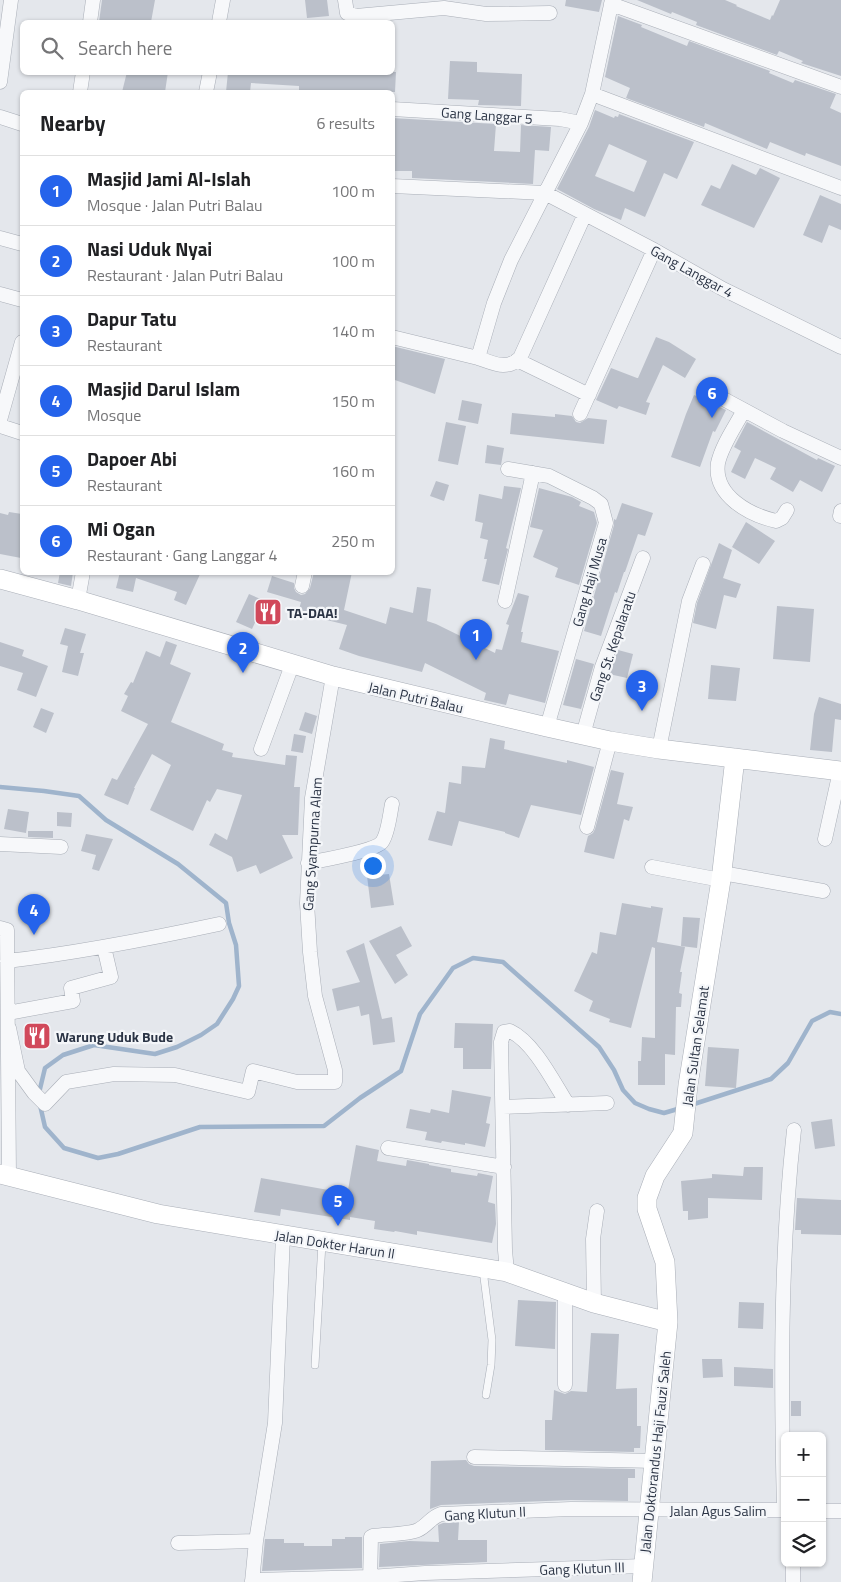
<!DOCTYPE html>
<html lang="en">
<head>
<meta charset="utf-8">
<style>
  :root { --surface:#fff; --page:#f6f6f6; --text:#202124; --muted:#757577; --line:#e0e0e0; --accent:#2563eb }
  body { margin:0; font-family:"Titillium Web",sans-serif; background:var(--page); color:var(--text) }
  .controls { position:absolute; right:15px; bottom:15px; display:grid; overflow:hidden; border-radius:8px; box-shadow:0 1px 4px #0004 }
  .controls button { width:45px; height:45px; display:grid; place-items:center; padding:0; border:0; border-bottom:1px solid var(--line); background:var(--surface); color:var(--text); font:25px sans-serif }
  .you { position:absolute; left:372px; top:865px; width:18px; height:18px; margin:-12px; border:4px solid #fff; border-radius:50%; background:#1a73e8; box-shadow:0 0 0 8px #1a73e833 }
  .badge { display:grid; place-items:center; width:32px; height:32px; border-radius:50%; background:var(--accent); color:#fff; font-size:16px; font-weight:700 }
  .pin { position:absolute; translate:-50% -41px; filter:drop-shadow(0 1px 2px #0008) }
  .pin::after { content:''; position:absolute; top:26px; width:18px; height:15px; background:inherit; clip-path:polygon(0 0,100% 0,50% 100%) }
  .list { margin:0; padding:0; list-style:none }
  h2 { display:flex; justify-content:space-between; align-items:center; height:65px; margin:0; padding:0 20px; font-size:21px }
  h2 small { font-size:16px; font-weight:400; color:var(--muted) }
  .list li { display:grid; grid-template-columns:32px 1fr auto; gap:15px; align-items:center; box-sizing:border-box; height:70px; padding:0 20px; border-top:1px solid var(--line) }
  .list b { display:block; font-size:19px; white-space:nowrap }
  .list p { margin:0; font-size:16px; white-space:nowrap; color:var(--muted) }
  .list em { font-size:16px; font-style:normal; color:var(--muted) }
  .icon { flex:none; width:28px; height:28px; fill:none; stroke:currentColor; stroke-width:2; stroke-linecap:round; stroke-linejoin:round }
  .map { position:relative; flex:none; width:841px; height:1582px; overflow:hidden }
  .search { position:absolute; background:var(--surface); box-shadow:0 1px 4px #0004; left:20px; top:20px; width:375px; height:55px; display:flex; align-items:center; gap:12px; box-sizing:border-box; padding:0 18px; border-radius:8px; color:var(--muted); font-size:19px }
  .panel { position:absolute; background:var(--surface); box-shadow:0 1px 4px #0004; left:20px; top:90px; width:375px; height:485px; border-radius:8px }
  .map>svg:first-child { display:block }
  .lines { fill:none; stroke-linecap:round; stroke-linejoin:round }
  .stream { stroke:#9fb4cc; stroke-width:4.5 }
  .building { fill:#bbc0ca; fill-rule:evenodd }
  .lane-casing { stroke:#a9aeb7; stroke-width:8 }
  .street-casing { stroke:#a9aeb7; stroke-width:15 }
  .secondary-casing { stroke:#a9aeb7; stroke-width:20 }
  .lane { stroke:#f7f8fa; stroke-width:7 }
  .street { stroke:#f7f8fa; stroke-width:14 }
  .secondary { stroke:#fff; stroke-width:19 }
  .labels { text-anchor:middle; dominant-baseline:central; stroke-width:4.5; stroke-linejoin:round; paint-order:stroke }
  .street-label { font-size:14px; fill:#2b3445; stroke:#f4f6f9 }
  .poi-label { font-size:14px; font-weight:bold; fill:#2b3445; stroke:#f4f6f9; text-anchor:start }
</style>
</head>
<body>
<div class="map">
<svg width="841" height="1582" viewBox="0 0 841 1582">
  <rect width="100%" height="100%" fill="#e4e7ec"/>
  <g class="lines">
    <!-- stream -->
    <path class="stream" d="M0,787L44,791L79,796L106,820L178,864L226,903L229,923L236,945L239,986L233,999L217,1024L201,1035L177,1047L155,1054L94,1045L63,1055L45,1068L39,1093
      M40,1105L45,1127L64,1148L98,1158L118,1154L200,1127L324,1126L360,1098L401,1071L420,1014L453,968L473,958L503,962L599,1047L614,1070L623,1090L635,1103L649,1109L664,1113L681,1108
      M691,1105L771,1079L788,1063L812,1021L830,1012L841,1014"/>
  </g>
  <!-- building -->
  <path class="building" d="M102,0H155L151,22H99Z
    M305,0H327L329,16L307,18Z
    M566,0H602L599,12L565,6Z
    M637,0H725L737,5L736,6L770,20L772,15L773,16L780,0H841V76L801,63L803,61L779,51L777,55L696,25L697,22L672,12L671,14Z
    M618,16L642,25L641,27L687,46L689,41L770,71L769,73L793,83L795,80L836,94L830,108L841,113V166L806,153L805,156L770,142L767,149L705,123L704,127L626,98L630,88L605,77Z
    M450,61L477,62V72L522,74L521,106L478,105L479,100L448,99Z
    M127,72H168L165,92H122Z
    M228,72H396L395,92L322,91V92H299V86L251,83L250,92H226Z
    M595,110L614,118L615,116L618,117L619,114L694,142L677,179L664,173L645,217L625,208L621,220L594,209L557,189L589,127ZM609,144L647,161L634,192L595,176Z
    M392,118L496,124L494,151L520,152L521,125L551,127L549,151L535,150L533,184L412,178V171H392Z
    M732,164L756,175L760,168L780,178L754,228L701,205L711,185L720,189Z
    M820,195L841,204V230L829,225L822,243L803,235Z
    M656,337L669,342L696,359L685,378L663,365L646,402L650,403L646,415L619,406L617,409L596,400L611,368L637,378H638Z
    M392,346L445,359L435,394L392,379Z
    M694,395L726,410L715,432L713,431L700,467L671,457L686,414Z
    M462,400L482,404L478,424L458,420Z
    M512,413L555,417V414L572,416L576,422L580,423L588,418L607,420L604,444L510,434Z
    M446,422L466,426L458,465L438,461Z
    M747,422L817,460L818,458L835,466L822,492L800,480L793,492L770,479L776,468L755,458L745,479L731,472L741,451L734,447Z
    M487,445L504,448L501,465L485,463Z
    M436,481L449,485L444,501L430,496Z
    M504,486L521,488L506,548L508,549L499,585L482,581L487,559H484L488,540L480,538L483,523L475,521L479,494L502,499Z
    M539,488L572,497L581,502L579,506L594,512L597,523L579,585L555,577L558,568L533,557L543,530L530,527Z
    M622,503L653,513L645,536L638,534L625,572H624L617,593L615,592L601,636L584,631L614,525V519L616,520Z
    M9,512L22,514L21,558L0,554V513L8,515Z
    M746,522L775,541L759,564L732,547Z
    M719,543L732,550L723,578L741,584L736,598L724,595L716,629L693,623L697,603Z
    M60,572H73L71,586L58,583Z
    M120,572H201L186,605L174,600L177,592L136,578L133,592L116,588Z
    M314,572H352L344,610L386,624L390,607L413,613L417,587L431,589L427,621L436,624L495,653L496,649L502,650L509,625L506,624L518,593L529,596L521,632H523L521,642L559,651L545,703L509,694L506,705L484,700L486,693L425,663L422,672L359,656L339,649L347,625L298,613L301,602L267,592L272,576L294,583V588L296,592L301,595L305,594L310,588Z
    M249,594L265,601L252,629L236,622Z
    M777,606L814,609L810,662L773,659Z
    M65,628L86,634L80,653H84L78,676L62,672L68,646L60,644Z
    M166,641L177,645L170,664L191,673L171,722L224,744L222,750L233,753L232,757L285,765L286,755L297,756L294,787H300L298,835H282L293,858L260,874L256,865L237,872L232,857L209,845L215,833L227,840L242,795L217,789L210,802L207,800L193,831L150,810L171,765L152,754L134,788H135L128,805L104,795L112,778L117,780L148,724L121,711L128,696L124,694L131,682L133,683L146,651L160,657Z
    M0,642L24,650L22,656L48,666L36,697L17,690L23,673L0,666Z
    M618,650L633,654L627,678L609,674Z
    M576,659L594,664L581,709L563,705Z
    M711,665L740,668L736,701L708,699Z
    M819,697L841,704V720L835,719L832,752L810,750L814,714Z
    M41,708L54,713L46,733L33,727Z
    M305,712L317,716L312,734L299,730Z
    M294,734L306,736L303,753L291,751Z
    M490,738L505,741L504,749L567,763V760L594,767L581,815L531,805L519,838L505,833V832L459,821L452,846L428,840L437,811L445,813L449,782L461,784L462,766L485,768Z
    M611,770L624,773L617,804L633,807L629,821L624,819L614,859L584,852L588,836L593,833L595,829Z
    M8,809L29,812L26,833L4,829Z
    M57,812L72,813L71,827L57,826Z
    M28,831H53V838L28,837Z
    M86,834L113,839L99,871L92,869L96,855L81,851Z
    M389,874L394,905L371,908L367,876Z
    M622,903L651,908V906L663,908L657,942L685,947L680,972H682L679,993L682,994L681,1007H676L675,1055L665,1054V1085H638V1061H641L642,1037L655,1038V948L652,947L631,1028L609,1022L610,1019L589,1011L593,1001L574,991L592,952L597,954L600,932L616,935Z
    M683,917L700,918L697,948L681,946Z
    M401,926L412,946L396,955L408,975L395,984L369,941Z
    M364,943L382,1019L392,1017L395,1042L373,1045L369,1014L361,1016L359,1006L337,1011L332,989L360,982L346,951Z
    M455,1023L493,1024L491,1069H463V1048H454Z
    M708,1047L739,1049L736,1088L705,1086Z
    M452,1090L491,1097L486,1123L490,1124L485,1147L465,1143V1145L442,1141L441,1143L425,1140L427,1132L406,1128L410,1109L430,1113L431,1109L449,1113Z
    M832,1119L835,1146L815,1149L811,1122Z
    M356,1145L379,1150L377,1161L406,1166L407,1160L429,1164V1165L451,1169V1172L477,1176L478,1173L493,1176L488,1202L495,1204L496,1224L492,1243L417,1231V1235L395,1231L394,1232L374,1229L375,1221L350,1217V1220L281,1209L280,1216L254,1212L261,1178L334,1191L335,1187L348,1190Z
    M744,1167H763L762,1200L708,1198V1218L688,1220V1211H683L681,1181L712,1178V1174L743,1176Z
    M797,1198L841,1200V1235L801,1234V1230H795Z
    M518,1300L556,1302L555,1349L515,1346Z
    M739,1302L764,1303L763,1329L738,1328Z
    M591,1333L619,1334L616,1389L637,1388V1426H641L640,1448H634V1452L545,1450V1420H552L554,1390L565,1394L571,1391L587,1392Z
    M702,1359H722L723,1377L703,1378Z
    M734,1367L773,1369V1388L734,1386Z
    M791,1401H801V1416H791Z
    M466,1460L469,1464L474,1466L635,1469V1478H628V1501L571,1500L441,1505L430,1509L431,1461Z
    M459,1522L458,1540H487V1562L379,1567L380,1544L409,1541L439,1542L438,1525L443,1523Z
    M345,1537H362V1568L262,1571L265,1539H284V1543H304V1546H332V1539H345Z"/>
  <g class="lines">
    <defs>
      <path id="lane" d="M483,1270L492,1340L491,1365L486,1395
        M315,1365L322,1243"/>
      <path id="street" d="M345,0L347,13L356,16L444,8L486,14L550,13
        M611,4L841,87
        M90,22L93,0
        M219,22L223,0
        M0,82L11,0
        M80,92L83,72
        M206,92L210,72
        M592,94L841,188
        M392,109L560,119L581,123
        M0,117L22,124
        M392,186L545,193L654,250L723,289L841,347
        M0,238L22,244
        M0,294L22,300
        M392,337L478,358L494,303L511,260L581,123L592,94L612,0
        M478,358C494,363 506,371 520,358L585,214
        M517,360L589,395
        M705,389L783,431L841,458
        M744,410C735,427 722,445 718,463C713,496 750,515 776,521L782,518L787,510
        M580,414L654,250
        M0,420L22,342
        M0,426L22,433
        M508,469L549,476L593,498L601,504L606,523L547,727
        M840,516L841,511
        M302,586L305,572
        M78,600L83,572
        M505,601L533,473
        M583,735L602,667L643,558
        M261,749L292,665
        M659,749L689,601L703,564
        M587,827L610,741
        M825,839L840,771
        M0,844L61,847
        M308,863C322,860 375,851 382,842C388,834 390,814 392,804
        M652,867L721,880
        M722,873L823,891
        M0,928L7,930V934L9,1176
        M7,961C78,953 149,939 219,924
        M8,1013L73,1001L71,988L111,977L104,947
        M9,1028L18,1071L34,1093L45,1104L66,1082L114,1074L175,1075L248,1092L253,1071L297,1082H335V1070L315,996L310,952L307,903L312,798L333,676
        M503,1107L607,1103
        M388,1148L504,1167
        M507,1272L505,1250L501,1042L504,1032L510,1031C534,1042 554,1083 568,1105
        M565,1292V1385
        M594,1303L593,1239L597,1211
        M474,1457L655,1461
        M784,1510C781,1383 780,1256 794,1130
        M822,1511H841
        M178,1543L256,1541
        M252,1580L370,1577L425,1573L644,1566
        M252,1582L256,1541L275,1423L283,1236
        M370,1582L371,1537L373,1536C385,1534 407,1535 418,1530C427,1526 431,1517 441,1514L571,1509L785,1510
        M793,1582V1563"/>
      <path id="secondary" d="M0,579L78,600L333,676L547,727L610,741L659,749L841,771
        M0,1174L158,1214L507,1272L594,1303L668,1322
        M642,1582L668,1322L665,1262L647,1209V1198L655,1176L683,1133L688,1085L721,880L735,758"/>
    </defs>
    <!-- lane casing -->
    <use href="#lane" class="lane-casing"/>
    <!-- street casing -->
    <use href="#street" class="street-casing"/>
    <!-- secondary casing -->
    <use href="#secondary" class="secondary-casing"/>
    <!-- lane -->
    <use href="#lane" class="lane"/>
    <!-- street -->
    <use href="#street" class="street"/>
    <!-- secondary -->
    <use href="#secondary" class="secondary"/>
  </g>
  <!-- icons -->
  <defs>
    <symbol id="restaurant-square" viewBox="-11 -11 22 22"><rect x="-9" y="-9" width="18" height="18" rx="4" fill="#d1495b" stroke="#f4f6f9"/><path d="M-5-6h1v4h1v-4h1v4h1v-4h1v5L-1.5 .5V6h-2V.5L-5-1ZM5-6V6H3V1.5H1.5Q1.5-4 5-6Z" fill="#fff"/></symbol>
  </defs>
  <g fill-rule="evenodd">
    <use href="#restaurant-square" x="252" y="596" width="32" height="32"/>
    <use href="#restaurant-square" x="21" y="1020" width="32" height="32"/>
  </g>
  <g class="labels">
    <!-- street labels -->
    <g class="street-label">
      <text transform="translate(487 115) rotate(4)">Gang Langgar 5</text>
      <text transform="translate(692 271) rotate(29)">Gang Langgar 4</text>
      <text transform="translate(589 582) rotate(-74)">Gang Haji Musa</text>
      <text transform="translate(612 646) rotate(-71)">Gang St. Kepalaratu</text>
      <text transform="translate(416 697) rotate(13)">Jalan Putri Balau</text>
      <text transform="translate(312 844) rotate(-86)">Gang Syampurna Alam</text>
      <text transform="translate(695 1046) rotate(-82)">Jalan Sultan Selamat</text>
      <text transform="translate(335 1244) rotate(9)">Jalan Dokter Harun II</text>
      <text transform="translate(655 1452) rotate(-84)">Jalan Doktorandus Haji Fauzi Saleh</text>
      <text x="718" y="1510">Jalan Agus Salim</text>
      <text transform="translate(485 1513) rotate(-3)">Gang Klutun II</text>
      <text transform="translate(582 1568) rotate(-2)">Gang Klutun III</text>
    </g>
    <!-- poi labels -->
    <g class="poi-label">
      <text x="287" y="612">TA-DAA!</text>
      <text x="56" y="1036">Warung Uduk Bude</text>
    </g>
  </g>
</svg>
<div class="controls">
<button>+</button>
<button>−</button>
<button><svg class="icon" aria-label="layers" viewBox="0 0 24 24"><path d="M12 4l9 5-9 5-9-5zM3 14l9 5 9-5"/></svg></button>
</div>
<div class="you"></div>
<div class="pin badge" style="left:476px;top:660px">1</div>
<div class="pin badge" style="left:243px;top:673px">2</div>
<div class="pin badge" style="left:642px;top:711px">3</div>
<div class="pin badge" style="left:34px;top:935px">4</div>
<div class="pin badge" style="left:338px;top:1226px">5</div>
<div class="pin badge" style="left:712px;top:418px">6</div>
<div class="search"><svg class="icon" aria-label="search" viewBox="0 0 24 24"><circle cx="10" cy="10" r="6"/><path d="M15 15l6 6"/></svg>Search here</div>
<section class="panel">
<h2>Nearby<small>6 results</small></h2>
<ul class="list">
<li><span class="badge">1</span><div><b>Masjid Jami Al-Islah</b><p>Mosque · Jalan Putri Balau</p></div><em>100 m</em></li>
<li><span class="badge">2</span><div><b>Nasi Uduk Nyai</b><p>Restaurant · Jalan Putri Balau</p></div><em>100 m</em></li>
<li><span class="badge">3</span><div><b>Dapur Tatu</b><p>Restaurant</p></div><em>140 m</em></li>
<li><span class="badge">4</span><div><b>Masjid Darul Islam</b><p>Mosque</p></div><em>150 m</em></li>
<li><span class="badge">5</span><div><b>Dapoer Abi</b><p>Restaurant</p></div><em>160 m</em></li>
<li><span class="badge">6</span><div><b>Mi Ogan</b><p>Restaurant · Gang Langgar 4</p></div><em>250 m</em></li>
</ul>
</section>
</div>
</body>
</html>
